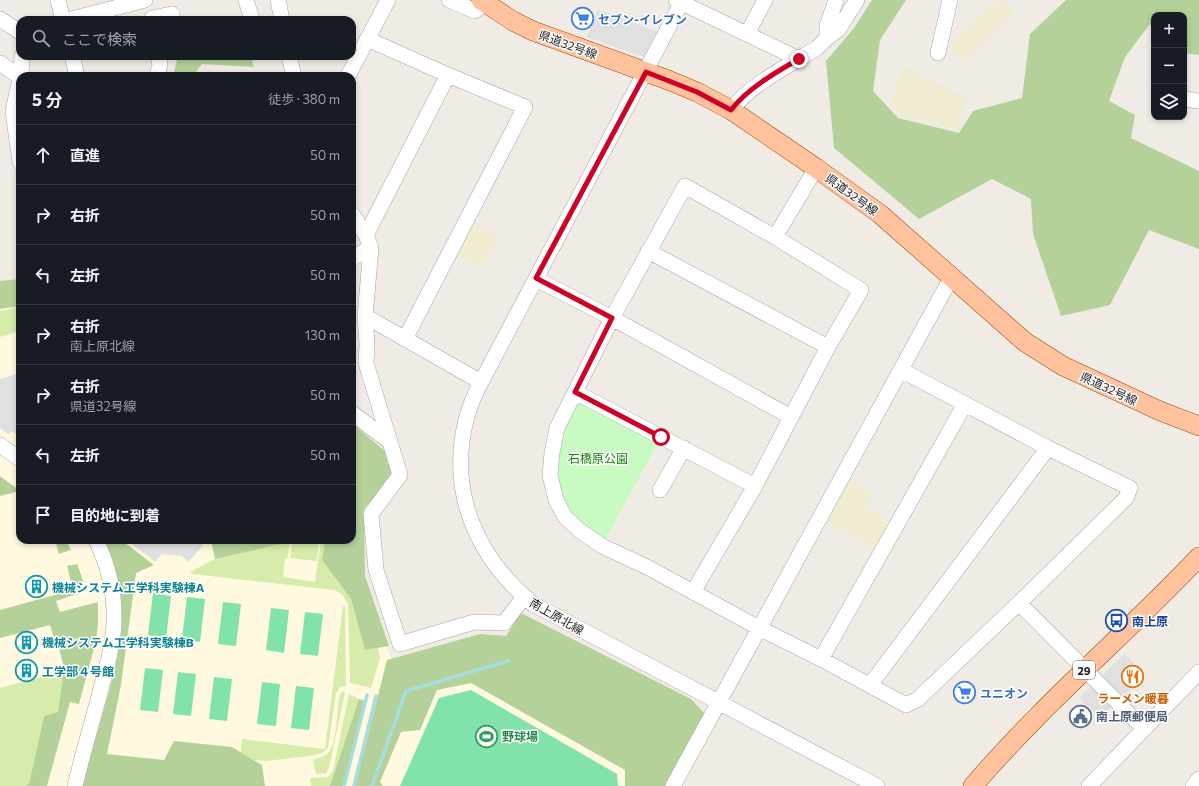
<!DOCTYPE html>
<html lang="ja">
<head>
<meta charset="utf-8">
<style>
  :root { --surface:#171b24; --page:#20242c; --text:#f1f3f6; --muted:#9ea1a6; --line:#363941 }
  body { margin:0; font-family:Commissioner,"Noto Sans JP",sans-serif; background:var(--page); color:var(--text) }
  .controls { position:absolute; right:12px; top:12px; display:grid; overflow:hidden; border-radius:8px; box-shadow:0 2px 6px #0003 }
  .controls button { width:36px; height:36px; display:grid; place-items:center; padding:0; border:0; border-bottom:1px solid var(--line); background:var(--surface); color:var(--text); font:20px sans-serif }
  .stop { position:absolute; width:12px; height:12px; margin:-9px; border:3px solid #cf0026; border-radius:50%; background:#fff }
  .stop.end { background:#cf0026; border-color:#fff; box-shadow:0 1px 4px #0008 }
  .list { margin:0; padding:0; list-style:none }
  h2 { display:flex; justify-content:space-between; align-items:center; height:52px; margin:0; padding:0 16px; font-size:17px }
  h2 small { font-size:13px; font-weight:400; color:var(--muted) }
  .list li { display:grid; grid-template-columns:26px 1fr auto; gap:12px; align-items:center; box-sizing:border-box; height:60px; padding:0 16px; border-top:1px solid var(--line) }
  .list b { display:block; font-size:15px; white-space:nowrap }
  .list p { margin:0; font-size:13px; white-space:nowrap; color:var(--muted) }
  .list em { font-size:13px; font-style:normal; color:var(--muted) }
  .icon { flex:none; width:22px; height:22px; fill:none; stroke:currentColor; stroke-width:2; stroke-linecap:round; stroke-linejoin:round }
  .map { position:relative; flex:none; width:1199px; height:786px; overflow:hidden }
  .search { position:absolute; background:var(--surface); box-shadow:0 2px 6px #0003; left:16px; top:16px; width:340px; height:44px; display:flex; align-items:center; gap:10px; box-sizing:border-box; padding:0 14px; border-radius:12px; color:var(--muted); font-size:15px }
  .panel { position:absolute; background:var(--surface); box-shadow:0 2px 6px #0003; left:16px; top:72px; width:340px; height:472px; border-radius:12px }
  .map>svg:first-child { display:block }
  .education { fill:#fff9e0 }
  .farmland { fill:#f0ecd1 }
  .grass { fill:#d7ecaa }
  .forest { fill:#b4d199 }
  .park { fill:#c8fbc2 }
  .pitch { fill:#81e2ab }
  .parking { fill:#e0e0e0 }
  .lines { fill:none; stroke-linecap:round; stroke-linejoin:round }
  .stream { stroke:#a5dde0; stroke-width:3.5 }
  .minor-casing { stroke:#a4a4a4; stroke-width:16 }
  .major-casing { stroke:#9b4b00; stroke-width:20 }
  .minor { stroke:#fff; stroke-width:15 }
  .major { stroke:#ffc29c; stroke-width:19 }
  .route { stroke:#cf0026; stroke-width:5 }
  .labels { text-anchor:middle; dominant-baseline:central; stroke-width:3; stroke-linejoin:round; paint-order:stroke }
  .shield { fill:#fff; stroke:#636363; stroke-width:1 }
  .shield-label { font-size:11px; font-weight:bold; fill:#202020 }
  .shop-label { font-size:12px; font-weight:bold; fill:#366cbe; stroke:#fff; text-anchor:start }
  .street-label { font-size:12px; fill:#202020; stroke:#fff }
  .park-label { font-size:12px; fill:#148408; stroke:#fff }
  .culture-label { font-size:12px; font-weight:bold; fill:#0d838f; stroke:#fff; text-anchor:start }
  .transit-label { font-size:12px; font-weight:bold; fill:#164399; stroke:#fff; text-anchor:start }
  .food-label { font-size:12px; font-weight:bold; fill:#c56008; stroke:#fff }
  .service-label { font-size:12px; font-weight:bold; fill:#4e5e75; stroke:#fff; text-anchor:start }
  .leisure-label { font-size:12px; font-weight:bold; fill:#27864d; stroke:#fff; text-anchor:start }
</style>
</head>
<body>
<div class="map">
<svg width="1199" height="786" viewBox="0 0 1199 786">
  <rect width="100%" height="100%" fill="#f1ebe6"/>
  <!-- education -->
  <path class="education" d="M20,279V540H352L362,505L363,577L392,661L479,637L661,786H0V283Z"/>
  <!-- farmland -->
  <path class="farmland" d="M1000,0H1003L1014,13L963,63L950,48L971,22Z
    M903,66L968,98L956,129L902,116L890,101Z
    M472,222L498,236L481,268L455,254Z
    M848,480L872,494L866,508L889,523L875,550L827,521Z"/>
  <!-- grass -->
  <path class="grass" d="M20,307V331L0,337V311Z
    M282,540H290L288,558H285L283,577L315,582L321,540H325L322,560L351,599L365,650L378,648L380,658L371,688L350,683L348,604L342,594L334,590L193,574L190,572L215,559L281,544Z
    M292,540H319L317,561L290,558Z
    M343,606H345L346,686L340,687L336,693L328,748L322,753L310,756L266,761L254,760L241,753L242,739L325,749Z
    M64,667L58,712L44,716L29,785L26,786H0V688L56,673V669Z
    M342,691L345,692L329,768L326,773L316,774L313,760C318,758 324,757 328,753C337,745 337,710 339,697Z
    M349,694L359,699L330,786H311L310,778L328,777L333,771Z"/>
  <!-- forest -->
  <path class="forest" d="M872,0H906L880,40L873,91L898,118L959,133L973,111L1022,98L1030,34L1066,0H1199V55L1184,53V15H1154V27L1150,24L1125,57L1109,101L1135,115L1131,138L1199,171V249L1149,230L1110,305L1061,316L1033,234L1031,199L992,179L919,219L834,148L826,61L854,28Z
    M178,56H251L254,67L202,64L193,76H178L174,72Z
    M20,279V306L0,309V281Z
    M352,423L386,452L393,473L364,509L365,576L389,646L365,650L351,599L322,560L325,540H352Z
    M0,476L20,491L0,496Z
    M55,540H66L71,550L59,554Z
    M104,540H121L154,565L136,573L121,685L107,754L164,760L174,741L232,747L262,765L265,786H82C91,750 103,715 112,680C117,659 122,638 122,617C121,589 114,565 104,540Z
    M211,540H282L281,544L215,559Z
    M77,564C80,572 85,583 83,592L56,601L60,612L98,602V624L96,641L79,704L70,702L47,786H26L29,784L44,716L58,712L64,667L58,645H56L50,625L0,638V610L73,590L67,566Z
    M521,613L691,699L705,714L665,786H625V770L471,683L437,690L420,730L401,732L380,782L383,786H355L387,660L480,634L506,636Z
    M359,699L366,701L343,786H330Z"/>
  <!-- park -->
  <path class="park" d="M575,392L661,437L602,546L556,500L552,453Z"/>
  <!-- pitch -->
  <path class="pitch" d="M153,593L171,596L166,638L148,635Z
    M187,597L205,599L200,642L182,639Z
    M223,602L241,604L236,646L218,644Z
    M271,608L289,610L284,653L266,650Z
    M305,612L323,614L318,656L300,654Z
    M145,668L163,670L158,712L140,710Z
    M178,672L196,674L191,716L173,714Z
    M214,677L232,679L227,721L209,719Z
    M262,682L280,684L276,726L257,724Z
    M296,686L314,688L309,730L291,728Z
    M471,690L617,774L618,786H400L439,698Z"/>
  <!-- parking -->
  <path class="parking" d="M598,9L657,32L644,57L587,37Z
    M20,373V437L12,431L9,435L0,428V379Z
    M127,540H196L203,545L189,562L181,556L162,554L155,562Z
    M1124,654L1134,663L1119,679L1131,692L1124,698L1102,676Z
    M1091,686L1112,706L1100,718L1079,698Z"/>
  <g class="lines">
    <!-- stream -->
    <path class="stream" d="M344,786L367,695
      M354,786L376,696
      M372,786L406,691L508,661"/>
    <defs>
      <path id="minor" d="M58,0L63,20
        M246,0L252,20
        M278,0L282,20
        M449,0L475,11L485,3
        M676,0L799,59L817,48L827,38L838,30L857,0
        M683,0L478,388C473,398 469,409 466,420C448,493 477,558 533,604L877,786
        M152,18L172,14
        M0,19L20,32
        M68,20L145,0
        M747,34L765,0
        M827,38V26L836,0
        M367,39L448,75L525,107L405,339
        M938,53L950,0
        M72,56L77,76
        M289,56L294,76
        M0,63L20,77
        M21,76L22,56
        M157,76L160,64L158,56
        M348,76L388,0
        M20,79L13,111L20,162
        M1185,99L1199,101
        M731,110C747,89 776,72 799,59
        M816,168L775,237L685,186L612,318L557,428L552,453L550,475L556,500L565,517L579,530L602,546L649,568L759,628L821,659L906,705L918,699L1019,603L1126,498L1130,488L1048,448L901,370
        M352,214L366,235L371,248L365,316L367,345L366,363L400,475L371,514L376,570L400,644L474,622L504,623L524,597
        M366,235L448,75
        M648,251L828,347
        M352,258L371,248
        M536,279L612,318L791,417
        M365,316L481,382
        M575,392L755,486
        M352,413L389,441
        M0,445L20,459
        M660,490L684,448
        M693,592L755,486L828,347L861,290L775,237
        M1019,603L1144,729
        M821,659L965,404
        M870,685L1048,448
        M75,786C82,757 90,729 98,700C105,672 115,643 114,614C114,588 107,563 96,540
        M673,786L951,278
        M1089,786L1199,672
        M1193,786L1199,779"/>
      <path id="major" d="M481,0L513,21L533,31L668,80L697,92L731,110L816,168L880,214L1025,342L1063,366L1160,411L1199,426
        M973,786C1043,704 1125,635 1199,557"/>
    </defs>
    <!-- minor casing -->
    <use href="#minor" class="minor-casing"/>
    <!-- major casing -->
    <use href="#major" class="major-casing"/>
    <!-- minor -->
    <use href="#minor" class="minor"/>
    <!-- major -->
    <use href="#major" class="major"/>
  </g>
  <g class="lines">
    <!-- route -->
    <path class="route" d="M661,437L575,392L612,318L536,278L646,72L697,92L731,110C747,89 776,72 799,59"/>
  </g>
  <!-- icons -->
  <defs>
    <symbol id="supermarket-ring" viewBox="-11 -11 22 22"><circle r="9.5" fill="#fff" stroke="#3f7fe0" stroke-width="1.5"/><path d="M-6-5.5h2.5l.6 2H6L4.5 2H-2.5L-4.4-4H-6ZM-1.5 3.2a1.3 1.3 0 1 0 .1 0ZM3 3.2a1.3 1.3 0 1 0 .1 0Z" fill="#3f7fe0"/></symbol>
    <symbol id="building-ring" viewBox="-11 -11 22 22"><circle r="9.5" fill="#fff" stroke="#0f9aa8" stroke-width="1.5"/><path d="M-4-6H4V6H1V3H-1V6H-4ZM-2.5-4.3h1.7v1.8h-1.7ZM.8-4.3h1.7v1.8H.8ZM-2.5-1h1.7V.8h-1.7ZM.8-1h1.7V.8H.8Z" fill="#0f9aa8"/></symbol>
    <symbol id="bus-ring" viewBox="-11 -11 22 22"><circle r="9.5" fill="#fff" stroke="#1a4fb4" stroke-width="1.5"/><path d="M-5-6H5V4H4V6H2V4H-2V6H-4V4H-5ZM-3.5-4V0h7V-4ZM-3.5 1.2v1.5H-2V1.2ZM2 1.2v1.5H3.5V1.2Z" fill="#1a4fb4"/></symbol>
    <symbol id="restaurant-ring" viewBox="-11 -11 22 22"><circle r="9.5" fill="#fff" stroke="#e8710a" stroke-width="1.5"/><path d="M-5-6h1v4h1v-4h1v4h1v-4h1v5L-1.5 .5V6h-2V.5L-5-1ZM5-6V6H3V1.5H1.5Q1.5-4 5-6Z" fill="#e8710a"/></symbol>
    <symbol id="civic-ring" viewBox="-11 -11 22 22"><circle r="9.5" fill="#fff" stroke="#5c6f8a" stroke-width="1.5"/><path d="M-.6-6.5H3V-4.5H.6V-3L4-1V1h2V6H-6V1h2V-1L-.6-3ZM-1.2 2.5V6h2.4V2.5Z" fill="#5c6f8a"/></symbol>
    <symbol id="stadium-ring" viewBox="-11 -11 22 22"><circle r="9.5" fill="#fff" stroke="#2e9e5b" stroke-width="1.5"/><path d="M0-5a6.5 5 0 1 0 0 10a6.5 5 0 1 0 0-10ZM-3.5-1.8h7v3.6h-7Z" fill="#2e9e5b"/></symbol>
  </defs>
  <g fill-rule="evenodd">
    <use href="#supermarket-ring" x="570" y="6" width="25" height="25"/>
    <use href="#building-ring" x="24" y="574" width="25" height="25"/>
    <use href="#bus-ring" x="1104" y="608" width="25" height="25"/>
    <use href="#building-ring" x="14" y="630" width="25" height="25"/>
    <use href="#building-ring" x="14" y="658" width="25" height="25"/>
    <use href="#restaurant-ring" x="1120" y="664" width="25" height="25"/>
    <use href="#supermarket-ring" x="952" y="680" width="25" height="25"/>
    <use href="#civic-ring" x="1068" y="704" width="25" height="25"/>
    <use href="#stadium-ring" x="474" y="724" width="25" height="25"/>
  </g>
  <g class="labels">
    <!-- shield labels -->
    <rect class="shield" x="1073" y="661" width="22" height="18" rx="3"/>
    <g class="shield-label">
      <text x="1084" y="670">29</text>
    </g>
    <!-- shop labels -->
    <g class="shop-label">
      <text x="598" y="19">セブン-イレブン</text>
      <text x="980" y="693">ユニオン</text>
    </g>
    <!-- street labels -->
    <g class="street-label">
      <text transform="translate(568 44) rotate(20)">県道32号線</text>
      <text transform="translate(852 194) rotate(36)">県道32号線</text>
      <text transform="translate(1109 388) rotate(25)">県道32号線</text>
      <text transform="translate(557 616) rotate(30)">南上原北線</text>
    </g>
    <!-- park labels -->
    <g class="park-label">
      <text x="598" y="458">石橋原公園</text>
    </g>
    <!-- culture labels -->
    <g class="culture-label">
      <text x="52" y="587">機械システム工学科実験棟A</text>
      <text x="42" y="642">機械システム工学科実験棟B</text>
      <text x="42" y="671">工学部４号館</text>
    </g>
    <!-- transit labels -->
    <g class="transit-label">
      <text x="1132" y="621">南上原</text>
    </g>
    <!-- food labels -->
    <g class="food-label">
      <text x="1133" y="698">ラーメン暖暮</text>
    </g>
    <!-- service labels -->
    <g class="service-label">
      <text x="1096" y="716">南上原郵便局</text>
    </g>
    <!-- leisure labels -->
    <g class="leisure-label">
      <text x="502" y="736">野球場</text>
    </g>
  </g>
</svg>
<div class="controls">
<button>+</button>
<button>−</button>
<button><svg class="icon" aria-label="layers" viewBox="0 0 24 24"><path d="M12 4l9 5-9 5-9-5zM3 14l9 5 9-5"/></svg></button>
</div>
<div class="stop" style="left:661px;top:437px"></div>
<div class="stop end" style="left:799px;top:59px"></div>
<div class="search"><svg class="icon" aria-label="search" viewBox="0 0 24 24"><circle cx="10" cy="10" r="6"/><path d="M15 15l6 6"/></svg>ここで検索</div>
<section class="panel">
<h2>5 分<small>徒歩 · 380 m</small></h2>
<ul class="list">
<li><svg class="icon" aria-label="ahead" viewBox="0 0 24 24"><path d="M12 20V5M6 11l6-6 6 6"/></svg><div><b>直進</b></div><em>50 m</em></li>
<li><svg class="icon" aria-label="right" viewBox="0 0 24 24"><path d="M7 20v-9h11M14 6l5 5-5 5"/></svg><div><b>右折</b></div><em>50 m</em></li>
<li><svg class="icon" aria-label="left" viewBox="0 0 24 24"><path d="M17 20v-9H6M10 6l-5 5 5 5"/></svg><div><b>左折</b></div><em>50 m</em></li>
<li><svg class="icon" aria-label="right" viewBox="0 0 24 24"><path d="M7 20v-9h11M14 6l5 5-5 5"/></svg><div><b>右折</b><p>南上原北線</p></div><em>130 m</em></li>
<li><svg class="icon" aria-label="right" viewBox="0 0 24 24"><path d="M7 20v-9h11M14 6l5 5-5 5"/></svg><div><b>右折</b><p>県道32号線</p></div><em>50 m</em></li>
<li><svg class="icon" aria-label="left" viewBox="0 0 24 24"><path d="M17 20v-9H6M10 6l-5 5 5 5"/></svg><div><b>左折</b></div><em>50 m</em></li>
<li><svg class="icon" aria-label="arrive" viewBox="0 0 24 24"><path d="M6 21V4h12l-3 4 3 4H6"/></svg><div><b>目的地に到着</b></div></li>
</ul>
</section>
</div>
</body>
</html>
